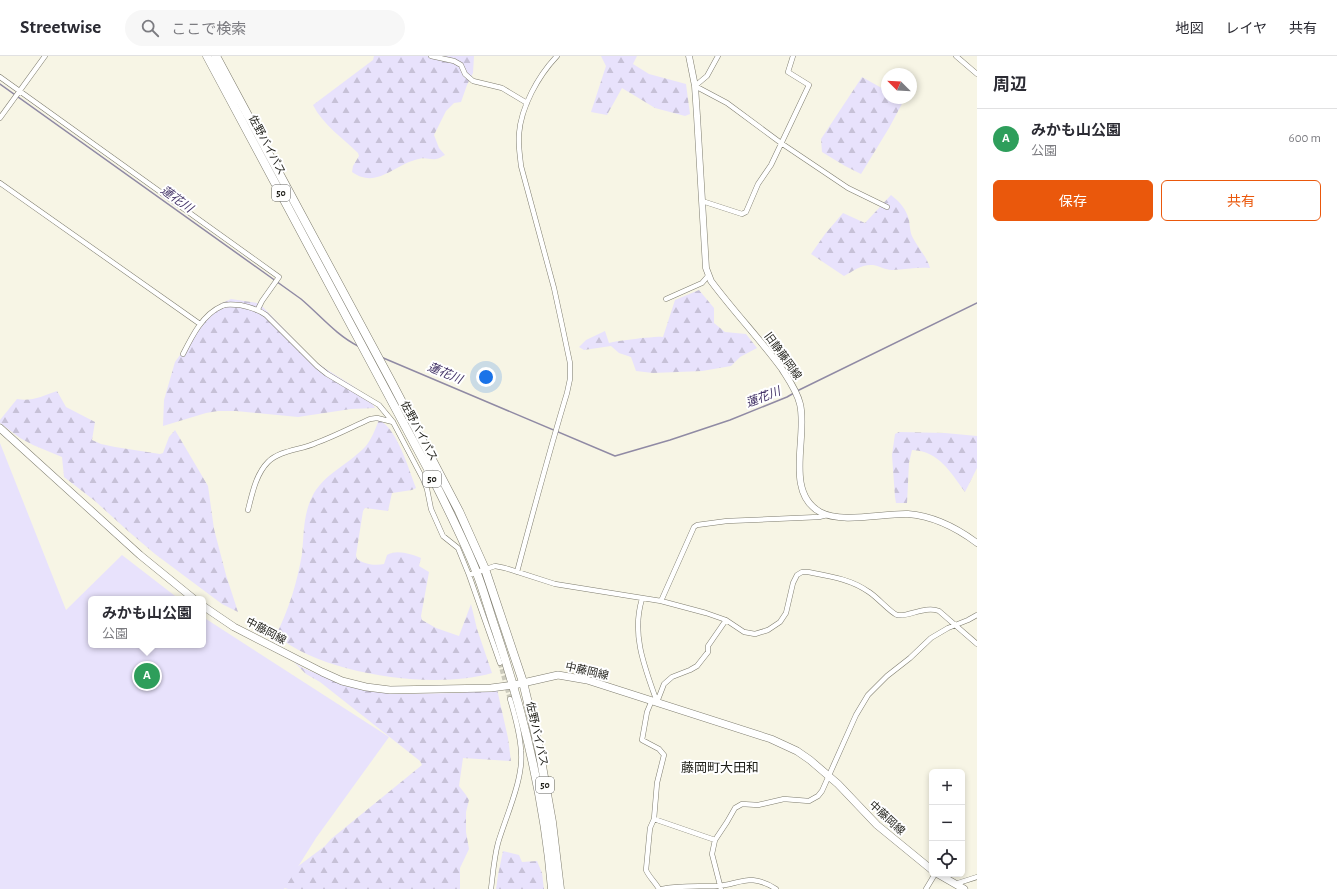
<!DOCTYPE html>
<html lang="ja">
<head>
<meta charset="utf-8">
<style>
  :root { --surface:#fff; --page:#f7f7f7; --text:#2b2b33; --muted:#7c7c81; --line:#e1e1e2; --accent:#ea580c }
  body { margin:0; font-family:"Alegreya Sans","Noto Sans JP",sans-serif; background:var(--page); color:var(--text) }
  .controls { position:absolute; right:12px; bottom:12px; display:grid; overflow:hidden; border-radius:6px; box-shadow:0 2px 6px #0003 }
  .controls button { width:36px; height:36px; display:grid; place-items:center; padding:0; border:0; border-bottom:1px solid var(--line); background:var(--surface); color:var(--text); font:20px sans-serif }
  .compass { position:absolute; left:881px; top:12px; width:36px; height:36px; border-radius:50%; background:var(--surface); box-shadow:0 2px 6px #0003; rotate:294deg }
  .you { position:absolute; left:486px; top:321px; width:14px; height:14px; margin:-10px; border:3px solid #fff; border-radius:50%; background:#1a73e8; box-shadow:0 0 0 6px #1a73e833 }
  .badge { display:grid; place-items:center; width:26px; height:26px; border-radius:50%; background:var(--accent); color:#fff; font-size:13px; font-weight:700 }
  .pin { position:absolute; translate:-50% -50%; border:2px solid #fff; box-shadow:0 1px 4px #0006 }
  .popup { position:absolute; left:88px; top:540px; width:118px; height:52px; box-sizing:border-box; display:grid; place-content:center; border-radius:6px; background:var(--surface); filter:drop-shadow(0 1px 3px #0005); font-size:13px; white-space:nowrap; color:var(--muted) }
  .popup b { font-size:15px; color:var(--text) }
  .popup::after { content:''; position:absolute; left:50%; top:100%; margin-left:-8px; border:8px solid transparent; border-top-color:var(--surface) }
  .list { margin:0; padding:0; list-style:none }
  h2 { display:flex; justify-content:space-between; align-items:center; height:52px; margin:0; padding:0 16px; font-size:17px }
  h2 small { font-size:13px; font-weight:400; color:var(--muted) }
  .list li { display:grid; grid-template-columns:26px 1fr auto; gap:12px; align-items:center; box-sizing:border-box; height:60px; padding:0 16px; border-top:1px solid var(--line) }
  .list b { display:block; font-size:15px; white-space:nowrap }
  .list p { margin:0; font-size:13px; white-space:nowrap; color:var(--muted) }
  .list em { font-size:13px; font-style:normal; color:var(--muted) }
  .actions { display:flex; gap:8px; padding:12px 16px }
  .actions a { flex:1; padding:9px 0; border:1px solid var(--accent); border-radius:6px; text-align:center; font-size:14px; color:var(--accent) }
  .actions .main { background:var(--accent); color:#fff }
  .icon { flex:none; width:22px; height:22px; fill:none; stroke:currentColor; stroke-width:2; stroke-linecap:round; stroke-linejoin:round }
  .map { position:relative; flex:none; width:977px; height:833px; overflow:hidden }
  header { display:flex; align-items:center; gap:24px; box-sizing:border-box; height:56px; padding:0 20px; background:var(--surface); border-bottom:1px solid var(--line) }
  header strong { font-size:19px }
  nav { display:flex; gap:22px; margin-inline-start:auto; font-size:14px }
  .search { width:280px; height:36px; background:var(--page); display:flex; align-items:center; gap:10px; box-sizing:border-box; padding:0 14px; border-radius:22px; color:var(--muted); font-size:15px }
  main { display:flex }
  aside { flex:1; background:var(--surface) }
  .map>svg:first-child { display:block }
  .forest { fill:url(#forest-firs) }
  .park { fill:#e8e2fc }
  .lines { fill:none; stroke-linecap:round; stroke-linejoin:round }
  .stream { stroke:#908aa4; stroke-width:1.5 }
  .minor-tunnel { stroke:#cbcabc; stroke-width:4.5; stroke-dasharray:4.5 2; stroke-linecap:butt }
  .minor-casing { stroke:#7e7c6e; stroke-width:5.5 }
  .tertiary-casing { stroke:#7e7c6e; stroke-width:7 }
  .secondary-casing { stroke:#7e7c6e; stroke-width:8 }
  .trunk-casing { stroke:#7e7c6e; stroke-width:9 }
  .minor { stroke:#fff; stroke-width:4.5 }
  .tertiary { stroke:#fff; stroke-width:6 }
  .secondary { stroke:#fff; stroke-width:7 }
  .trunk { stroke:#fff; stroke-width:8 }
  .labels { text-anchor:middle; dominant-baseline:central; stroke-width:4; stroke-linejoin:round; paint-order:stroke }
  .shield { fill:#fff; stroke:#61615d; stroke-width:1 }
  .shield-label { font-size:10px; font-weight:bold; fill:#1d1d17 }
  .street-label { font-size:11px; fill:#1d1d17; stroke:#fff }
  .water-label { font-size:12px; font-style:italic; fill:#443468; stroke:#fff }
  .quarter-label { font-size:13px; fill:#1d1d17; stroke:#fff }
</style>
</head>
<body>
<header>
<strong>Streetwise</strong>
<div class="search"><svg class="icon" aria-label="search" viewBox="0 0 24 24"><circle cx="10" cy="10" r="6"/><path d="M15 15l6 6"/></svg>ここで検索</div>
<nav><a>地図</a><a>レイヤ</a><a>共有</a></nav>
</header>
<main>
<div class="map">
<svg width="977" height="833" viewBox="0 0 977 833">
  <defs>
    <pattern id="forest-firs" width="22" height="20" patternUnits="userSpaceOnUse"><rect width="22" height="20" fill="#e8e2fc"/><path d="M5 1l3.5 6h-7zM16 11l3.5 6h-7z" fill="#c7c1d7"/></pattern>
  </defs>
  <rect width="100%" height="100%" fill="#f7f5e5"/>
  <!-- forest -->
  <path class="forest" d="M374,0H474L473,17L467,29L461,46L454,47L446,55L434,79L439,92L445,99C442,100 439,103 436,103C429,104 425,100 415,104C393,110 376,133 352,116L353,110L359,100L358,97C343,82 323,69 313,49L373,4Z
    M601,0H637L633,8L649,18L686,28L690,58L685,60L655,52L622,32L607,59L591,56L606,10Z
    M862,21L887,35V42H900L904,44L889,72L861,118L845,110L822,96L821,83Z
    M891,139C900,146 906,153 909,164C910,170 910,177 913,182C918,192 927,201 930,212C917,211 904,214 892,214C885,214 880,210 873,209C862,208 853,215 844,220L811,198L825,178L843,157L865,167Z
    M699,234L714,252V267L725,276L746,278L757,292L740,301L731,310L702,315L653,317L636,315L631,301L619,297L611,290L584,294L579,291L586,284L605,275L609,287C620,284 630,284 641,282C649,282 655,280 663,281L675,244Z
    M231,243L257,247L261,249L314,304C332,320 364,331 375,352L351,353L298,361L236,355H218L206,357L163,370L164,344L175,306L212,255L220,248Z
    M57,335L66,351L95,366L92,384L101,388L115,391L160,398L163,397L169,381L175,374L208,430L214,473L226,519L238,556L222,548L155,498L128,475L95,445L64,421L62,401L33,389L20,382L0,367V364L17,343C31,346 43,340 57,335Z
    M379,364C397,372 409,414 416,432L412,434L392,437L388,455L365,452L363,455L356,499L357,503C364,508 375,510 384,508L387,499C396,493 412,498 421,502L419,510L429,516L421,560L422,564L436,572L459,580L471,548L477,573L492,617C434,634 323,619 276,579C289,553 297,527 302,498C304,479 303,459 312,441C323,418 348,409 365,391C372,383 375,373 379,364Z
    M899,376L945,377L977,380V412L965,436C951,417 939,395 912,394L909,407L907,447H896L895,441L892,399L895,378Z
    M294,606L303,612L325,621L362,632L397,638L458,637L497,633L508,682L511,705L463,702L459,730L466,739L469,744L466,756V776L469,793L460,812V833H288L273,829L325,790L331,783L422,709L420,705L320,626L306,618Z
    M503,795L519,799L522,806L537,805L542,817L544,833H496L498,819Z"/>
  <!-- park -->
  <path class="park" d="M0,387L66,554L122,499L179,543H91V589H203V561L389,681L316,782L284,833H0Z"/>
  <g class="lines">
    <!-- stream -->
    <path class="stream" d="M0,28L301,243C320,259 336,279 358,290
      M381,301L615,400L670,384L730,364L787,341L794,337
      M797,335L977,247"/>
    <!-- minor-tunnel -->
    <path class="minor-tunnel" d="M500,607L510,643"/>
    <defs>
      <path id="minor" d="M431,0L454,5L461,9L465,18L473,25L502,32L527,47
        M718,0L707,20L695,30L727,47L781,87L848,132L887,151
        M956,0L977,18
        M0,21L279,221L262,245L258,253
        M0,62L45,0
        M0,127L200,268
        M702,145L742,158L746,156L758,128L771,109L809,29L788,16L793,0
        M666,243L702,227L708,220
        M183,298C192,280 203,258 222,250C227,247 235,249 240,249C250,251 258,253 266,259L317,310L327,318L379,349L393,366L423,423L427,433L431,453L443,480L458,492L469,519L500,607
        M248,454C252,438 256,418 268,406C280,394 301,394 316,387C335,380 352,371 370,363L377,362L393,366
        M517,516C533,456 549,396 567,337L570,323V307L562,269L554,232L521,110C520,99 518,89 519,78C521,51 538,20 557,0
        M469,519L495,510L505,512L555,528L661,545L706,557L726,564L744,576L755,578L768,574L780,566L786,557L793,527L797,519L802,516H808C829,520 851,523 869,536C876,540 891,557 897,559C907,562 925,549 939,555L977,588
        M642,543C631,579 645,612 657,646
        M661,545L694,471L697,469L727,465L819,461L827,459
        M652,644L647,656L642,684L659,693L664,699L657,727L654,763L650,772L646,814C649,821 656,827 659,833
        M657,646L664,628L672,621L690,614L697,610L708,596V590L726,564
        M654,763L715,784
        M955,828L977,821
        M491,833C493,817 494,802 498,787C506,760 524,722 521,695C520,677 515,660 510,643
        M662,833C680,829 699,831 718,830C730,829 741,824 752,824C761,825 769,828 776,833
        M721,833L712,798L715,784L727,766L735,752L742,748L758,749L784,743L809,745L818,740L822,735L856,659L868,639L887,620L910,602L931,582L948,572L968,564L977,559
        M926,833L935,818"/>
      <path id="tertiary" d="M689,0L695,30L697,60L706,212L711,225C734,256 760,283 782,313C789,324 797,335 800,348C808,380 784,436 820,456C842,468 883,457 908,458C933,460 957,472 977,487"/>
      <path id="secondary" d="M0,372L140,499L194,543
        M203,550L234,571L322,616L342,625L366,631L390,634L491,632L514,629L558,619L587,624L771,683L797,695L810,704L838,728L877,769L932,814
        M938,818L964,833"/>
      <path id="trunk" d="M207,0L428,413C445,447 462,480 476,515C484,535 489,555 496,575C524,659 545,745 552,833
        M216,0L392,327L459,455L485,513L523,626L539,693L552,766L560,833"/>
    </defs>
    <!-- minor casing -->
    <use href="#minor" class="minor-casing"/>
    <!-- tertiary casing -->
    <use href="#tertiary" class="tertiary-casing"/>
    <!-- secondary casing -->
    <use href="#secondary" class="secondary-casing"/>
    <!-- trunk casing -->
    <use href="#trunk" class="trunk-casing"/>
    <!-- minor -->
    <use href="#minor" class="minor"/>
    <!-- tertiary -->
    <use href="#tertiary" class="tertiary"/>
    <!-- secondary -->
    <use href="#secondary" class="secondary"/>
    <!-- trunk -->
    <use href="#trunk" class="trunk"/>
  </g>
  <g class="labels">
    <!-- shield labels -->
    <g class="shield">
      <rect x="272" y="129" width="18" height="16" rx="3"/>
      <rect x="423" y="415" width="18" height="16" rx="3"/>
      <rect x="536" y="721" width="18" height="16" rx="3"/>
    </g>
    <g class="shield-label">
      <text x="281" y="137">50</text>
      <text x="432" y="423">50</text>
      <text x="545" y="729">50</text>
    </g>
    <!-- street labels -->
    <g class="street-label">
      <text transform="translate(267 89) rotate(62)">佐野バイパス</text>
      <text transform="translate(783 300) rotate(54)">旧静藤岡線</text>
      <text transform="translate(419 375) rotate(62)">佐野バイパス</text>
      <text transform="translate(266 575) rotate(28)">中藤岡線</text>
      <text transform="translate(587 615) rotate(13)">中藤岡線</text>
      <text transform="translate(537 678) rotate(77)">佐野バイパス</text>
      <text transform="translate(887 762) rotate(43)">中藤岡線</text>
    </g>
    <!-- water labels -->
    <g class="water-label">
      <text transform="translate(177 143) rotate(36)">蓮花川</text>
      <text transform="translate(445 317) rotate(23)">蓮花川</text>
      <text transform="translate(763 341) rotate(-21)">蓮花川</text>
    </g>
    <!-- quarter labels -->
    <g class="quarter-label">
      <text x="720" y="712">藤岡町大田和</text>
    </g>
  </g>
</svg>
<div class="controls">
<button>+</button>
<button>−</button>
<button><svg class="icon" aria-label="locate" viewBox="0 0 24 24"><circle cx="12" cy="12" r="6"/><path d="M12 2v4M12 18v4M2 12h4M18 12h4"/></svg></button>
</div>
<svg class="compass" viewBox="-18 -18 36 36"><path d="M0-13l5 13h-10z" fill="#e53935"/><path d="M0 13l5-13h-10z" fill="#7c7c81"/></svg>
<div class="you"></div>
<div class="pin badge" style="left:147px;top:620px;background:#2e9e5b">A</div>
<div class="popup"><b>みかも山公園</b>公園</div>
</div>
<aside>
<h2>周辺<small></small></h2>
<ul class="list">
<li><span class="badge" style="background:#2e9e5b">A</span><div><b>みかも山公園</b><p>公園</p></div><em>600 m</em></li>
</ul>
<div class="actions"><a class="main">保存</a><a>共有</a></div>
</aside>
</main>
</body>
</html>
